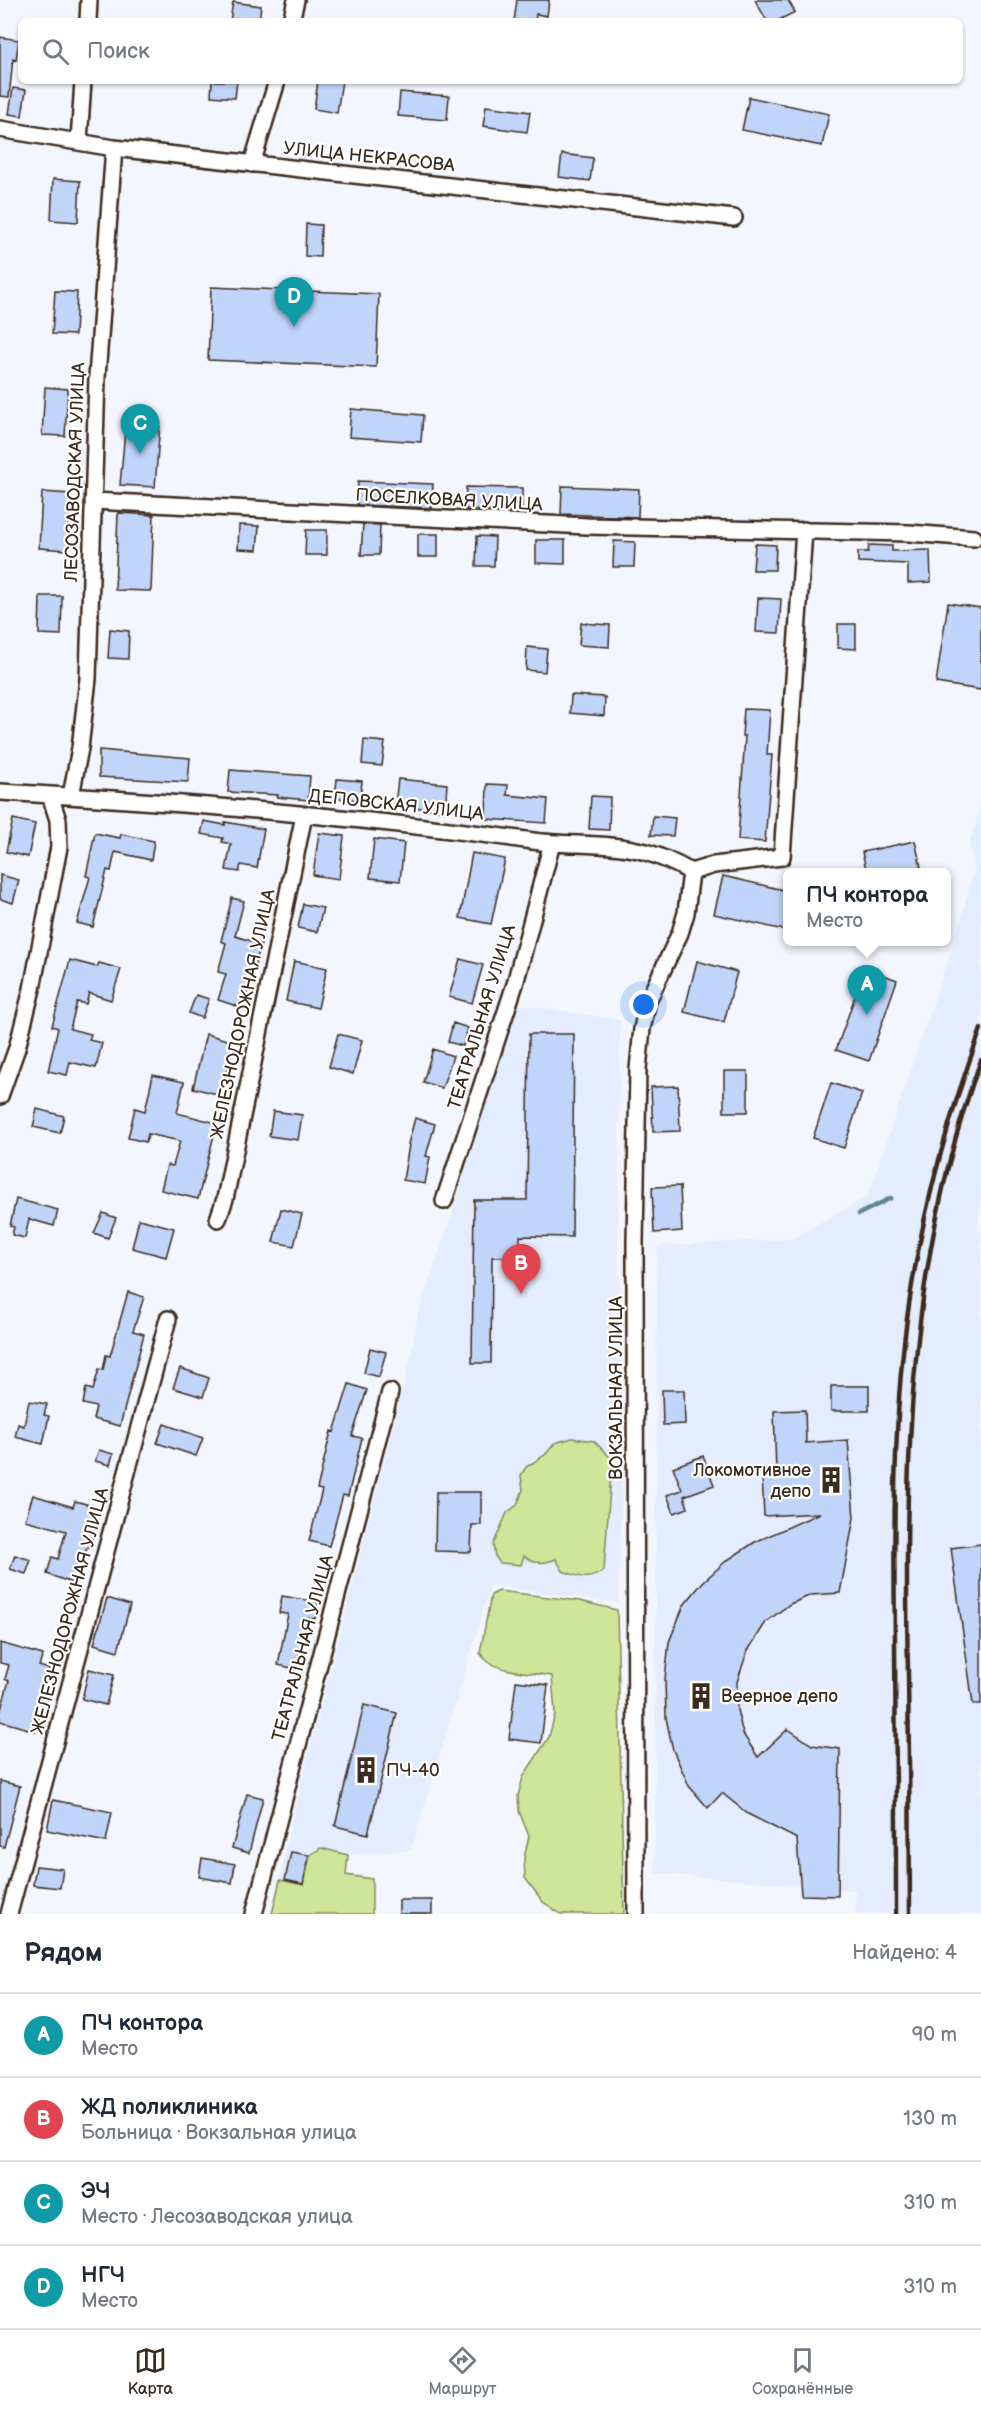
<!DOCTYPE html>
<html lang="ru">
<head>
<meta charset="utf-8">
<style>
  :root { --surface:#fff; --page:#f2f2f3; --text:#1f2937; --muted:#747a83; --line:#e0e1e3; --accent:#3b2a1e }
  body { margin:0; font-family:"Balsamiq Sans",sans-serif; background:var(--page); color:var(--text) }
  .you { position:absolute; left:644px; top:1005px; width:21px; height:21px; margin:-15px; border:4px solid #fff; border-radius:50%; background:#1a73e8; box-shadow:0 0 0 9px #1a73e833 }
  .badge { display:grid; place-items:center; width:39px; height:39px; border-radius:50%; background:var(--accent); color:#fff; font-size:20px; font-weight:700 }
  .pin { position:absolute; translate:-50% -50px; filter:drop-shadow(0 2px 3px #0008) }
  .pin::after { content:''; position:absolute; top:32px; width:21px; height:18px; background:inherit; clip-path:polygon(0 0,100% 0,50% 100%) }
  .popup { position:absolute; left:783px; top:868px; width:168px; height:78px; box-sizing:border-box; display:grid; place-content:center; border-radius:9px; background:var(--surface); filter:drop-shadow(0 2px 4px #0005); font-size:20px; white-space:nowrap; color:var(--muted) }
  .popup b { font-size:22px; color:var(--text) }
  .popup::after { content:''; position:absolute; left:50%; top:100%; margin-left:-12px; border:12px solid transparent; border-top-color:var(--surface) }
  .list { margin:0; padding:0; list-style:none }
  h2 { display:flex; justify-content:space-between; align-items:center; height:78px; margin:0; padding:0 24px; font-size:26px }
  h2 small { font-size:20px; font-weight:400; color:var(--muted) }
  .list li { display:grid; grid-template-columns:39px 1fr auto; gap:18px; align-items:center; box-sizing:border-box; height:84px; padding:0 24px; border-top:2px solid var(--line) }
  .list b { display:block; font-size:22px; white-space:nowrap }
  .list p { margin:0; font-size:20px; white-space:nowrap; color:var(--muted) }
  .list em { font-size:20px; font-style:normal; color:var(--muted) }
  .icon { flex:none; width:33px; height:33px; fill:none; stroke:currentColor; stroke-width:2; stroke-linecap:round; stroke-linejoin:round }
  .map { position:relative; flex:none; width:981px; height:1914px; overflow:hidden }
  .search { position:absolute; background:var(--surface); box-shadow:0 2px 4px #0004; left:18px; right:18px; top:18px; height:66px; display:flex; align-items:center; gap:15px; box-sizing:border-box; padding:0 21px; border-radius:9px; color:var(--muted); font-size:22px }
  .sheet { height:414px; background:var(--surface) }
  nav { display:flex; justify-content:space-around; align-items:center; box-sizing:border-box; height:84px; border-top:2px solid var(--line); background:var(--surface); font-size:16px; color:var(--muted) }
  nav a { display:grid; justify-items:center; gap:3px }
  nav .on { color:var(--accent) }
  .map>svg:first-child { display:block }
  .built { fill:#e4ecfd }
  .green { fill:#cee59a; stroke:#84885c; stroke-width:1.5 }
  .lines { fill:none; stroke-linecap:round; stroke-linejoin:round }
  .stream { stroke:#60888c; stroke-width:4.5 }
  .building { fill:#c1d4fa; stroke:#3b2a1e; stroke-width:1.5 }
  .street-casing { stroke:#3b2a1e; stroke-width:20 }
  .street { stroke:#fff; stroke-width:15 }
  .rail { stroke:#3b2a1e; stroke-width:4.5 }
  .labels { text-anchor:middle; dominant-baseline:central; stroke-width:4.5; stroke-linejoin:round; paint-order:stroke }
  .street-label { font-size:18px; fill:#3b2a1e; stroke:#fff }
  .poi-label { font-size:18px; fill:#3b2a1e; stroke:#fff; text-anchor:start }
</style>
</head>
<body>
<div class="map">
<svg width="981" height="1914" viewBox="0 0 981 1914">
  <rect width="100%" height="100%" fill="#f3f6fe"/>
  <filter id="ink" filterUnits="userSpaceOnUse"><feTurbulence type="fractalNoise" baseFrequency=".0167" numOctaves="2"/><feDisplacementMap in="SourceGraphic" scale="12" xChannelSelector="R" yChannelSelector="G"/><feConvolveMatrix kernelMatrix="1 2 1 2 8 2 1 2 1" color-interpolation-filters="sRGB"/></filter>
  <g filter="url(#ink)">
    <!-- built -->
    <path class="built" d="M981,805V1199L977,1231L981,1232V1914H856L855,1890L655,1873L657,1246L791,1239L868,1196L960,924L975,866L969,845Z
      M517,1004L620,1020L618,1243L623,1464L618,1603L491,1585L411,1850L348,1855L321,1848L310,1855L304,1885L280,1880L288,1835L411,1357L418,1314L454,1209Z"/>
    <!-- green -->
    <path class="green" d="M572,1438L594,1441L612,1459L604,1570C589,1582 580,1577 563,1571L556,1559C543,1564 535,1564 524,1556L521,1565L500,1563L495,1556L493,1545L507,1513L517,1505L523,1490L521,1475L526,1467L545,1455L555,1443Z
      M499,1591L580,1601L617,1610L624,1914H561L543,1902L525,1878L524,1858L529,1836L519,1811L518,1796L523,1777L549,1737L555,1714L552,1676C529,1671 493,1674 480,1653L491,1595Z
      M321,1848L348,1855L346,1875L372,1879V1914H272L280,1880L304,1885L310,1855Z"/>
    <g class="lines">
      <!-- stream -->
      <path class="stream" d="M859,1214L891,1198"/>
    </g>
    <!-- building -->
    <path class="building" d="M517,0H549L547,16L536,14L535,21H514Z
      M755,0H788L795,12L777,21H767Z
      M233,2L261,6L259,21H230Z
      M0,37L19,40L16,60L13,59L9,97L0,96Z
      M212,81H237L235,98L211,96Z
      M318,81H342L337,113L314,109Z
      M13,88L26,90L22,116L9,114Z
      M400,92L449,96L447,120L398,116Z
      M749,97L829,114L822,146L742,130Z
      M486,106L530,112L527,132L483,126Z
      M562,154L593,158L590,181L559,177Z
      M53,179L80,181L78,222L51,220Z
      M306,224L321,225L320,257L305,256Z
      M211,287L379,294L376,367L208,360Z
      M55,291L77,292L75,335L52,334Z
      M45,387L68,389L65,436L42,435Z
      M351,409L423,415L421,442L349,437Z
      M126,420L160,423L155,487L120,485Z
      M358,481L433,484L432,508L357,505Z
      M562,486L639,489L638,517L561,514Z
      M466,487L522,488V511L465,509Z
      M42,492L71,494L68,550L39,548Z
      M118,513L154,515L151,591L115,590Z
      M363,524L380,525L379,555H361Z
      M239,525L259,526L257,550L238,549Z
      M306,530H327V555H305Z
      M418,534H438V557H418Z
      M477,536L495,537L494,566H476Z
      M536,540H565V564L536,563Z
      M614,541L635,542L634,567H613Z
      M755,544L776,545L775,570H753Z
      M869,545L892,546V551L930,550L931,582L908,583V564L858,562V552H868Z
      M40,596H62L61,635L39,634Z
      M758,598L781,599L779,633L756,632Z
      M948,603L981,608V690L936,683Z
      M581,623L610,625L609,647L579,645Z
      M838,624H856V649L838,648Z
      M110,629L129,631L128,659L108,658Z
      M527,647L547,649L545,672L526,670Z
      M571,695L605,697L604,716L570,713Z
      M744,709L770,710L767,755H772L765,842L738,840L745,736H742Z
      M364,740L385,742L382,766L362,764Z
      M99,750L190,758L188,782L99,777Z
      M230,770L310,776L308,800L277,797L278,795L228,792Z
      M337,779L362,781L360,800L335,798Z
      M398,779L447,784L445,811L395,805Z
      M487,784L508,785L507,795L548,799L546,823L486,819Z
      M591,796L610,797L609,830L589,829Z
      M653,816L675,818L673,836L651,835Z
      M13,819L35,824L28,857L6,852Z
      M204,821L225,825V822L264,829L257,868L241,865L239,872L226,870L231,844L222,842L223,838L201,834Z
      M95,833L120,838L121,834L154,841L151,860L115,852L111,871L107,870L93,927L77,923L90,877L86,876Z
      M319,833L344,836L339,879L313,875Z
      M374,839L404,843L400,881L370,878Z
      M915,841L921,867L897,873H867L862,852Z
      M472,853L505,859L491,924L460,918Z
      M0,875L19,880L13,903L0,899Z
      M723,876L788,891V931L714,914Z
      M232,898L244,901L235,936L261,944L243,1008L218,1000L226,974L218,972L226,943L221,941Z
      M303,904L323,908L317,932L298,928Z
      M460,959L483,965L472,1003L449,997Z
      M70,960L97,967L99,963L121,969L111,1000L89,993L86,1004L77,1002L70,1029L91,1034L89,1040L102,1043L96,1068L70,1062L67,1075L48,1071L58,1028L52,1026Z
      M294,961L327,968L318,1008L286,1001Z
      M697,961L737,972L724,1022L684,1012Z
      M865,968L897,980L869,1061L836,1050Z
      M196,995L209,999L202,1018L189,1013Z
      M453,1023L468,1028L463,1046L448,1042Z
      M206,1034L234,1042L221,1095L193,1088Z
      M338,1034L362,1040L353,1074L329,1067Z
      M529,1034H574L572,1237L520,1236V1257H492L491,1363H472L474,1200H527Z
      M433,1049L453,1056L442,1088L423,1082Z
      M724,1071H748V1112H724Z
      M153,1075L184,1082L177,1113L217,1123L198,1199L161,1190L167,1165L173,1166L180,1141L148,1134L146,1142L128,1138L135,1108L145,1111Z
      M831,1083L862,1093L844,1148L813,1138Z
      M678,1086L680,1131L653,1132L651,1087Z
      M37,1109L64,1116L60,1133L33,1127Z
      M273,1111L302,1115L298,1140L269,1136Z
      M415,1118L435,1124L426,1156L430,1157L425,1184L403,1180L409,1145L408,1144Z
      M680,1186L682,1231L654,1233L652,1187Z
      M16,1199L58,1210L54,1226L29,1219L25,1238L12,1235L14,1227L10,1226Z
      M281,1209L302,1214L294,1246L273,1242Z
      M103,1213L116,1218L108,1238L94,1233Z
      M139,1219L174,1228L166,1257L132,1248Z
      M128,1292L144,1297L133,1331L144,1334L120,1426L93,1419L96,1407L83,1404L86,1388L93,1390L99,1369L103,1370L106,1355L110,1356Z
      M370,1348L386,1352L379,1377L364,1373Z
      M180,1368L209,1378L203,1397L173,1388Z
      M349,1384L367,1390L352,1436L362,1438L348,1496L343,1495L329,1546L309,1541L322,1490L317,1489L331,1431L334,1432Z
      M831,1386H869V1411H831Z
      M662,1390H684L685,1424L663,1425Z
      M29,1401L47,1404L44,1415L49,1416L43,1444L15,1437L18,1424L24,1426Z
      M805,1410L806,1443L848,1440L854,1518L840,1593L811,1595L790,1604L766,1622L747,1652L737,1682V1710L743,1734L758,1757L788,1729L812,1745L840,1749L838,1896L801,1895L797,1839L748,1814L722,1793L708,1808L689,1786L673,1750L666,1718L665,1679L669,1642L684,1605L703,1582L726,1561L755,1542L820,1513L764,1516L762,1473L776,1472L774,1411Z
      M164,1424L203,1438L196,1456L157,1443Z
      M99,1450L113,1454L110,1465L95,1461Z
      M703,1456L714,1485L684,1496L688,1508L674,1513L667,1495L682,1490L673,1467Z
      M436,1492H481V1525H472L471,1552L435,1551Z
      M33,1495L73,1507L75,1501L101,1508L89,1548H87L75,1584L47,1574L52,1557L58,1559L66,1531L25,1520Z
      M981,1544V1704H973L951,1548Z
      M15,1555L31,1560L26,1574L10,1569Z
      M282,1596L318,1602L315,1619L307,1618L296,1669L278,1665L288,1614L279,1613Z
      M107,1598L130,1605L118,1651L94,1644Z
      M0,1643L43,1655L39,1666L52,1670L35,1731L0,1721V1713L9,1681L5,1679L9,1665L0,1663Z
      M89,1669L114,1675L106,1705L82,1699Z
      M516,1681L548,1685L541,1743L509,1739Z
      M364,1705L397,1713L368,1834L335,1826Z
      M0,1781L20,1786L4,1847L0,1846Z
      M247,1794L263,1798L249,1853L232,1848Z
      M53,1800L112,1812L106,1842L47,1830Z
      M291,1852L309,1855L303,1884L285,1880Z
      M202,1858L235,1864L232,1883L199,1877Z
      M36,1866L63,1869L60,1888L33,1885Z
      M399,1900H432V1914H399Z"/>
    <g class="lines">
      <defs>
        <path id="street" d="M88,21L89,0
          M291,21L296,0
          M0,129L114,148L734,218
          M79,141L83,81
          M252,164L277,81
          M93,501L587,526L909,533L974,538
          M0,792C178,802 357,816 533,841C570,846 610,842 646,852C662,857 677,864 691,872L714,865L782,857L804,530
          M71,796L80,748L88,679L97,377L114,148
          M0,1096L17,1048L32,989L59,847L58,820L50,795
          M444,1201L515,984L552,843
          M218,1219L225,1199L304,815
          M9,1914L168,1319
          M254,1914L390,1392
          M636,1914L635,1242L638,1069L642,1029L648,1001L680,933L686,913L691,872"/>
      </defs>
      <!-- street casing -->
      <use href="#street" class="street-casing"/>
      <!-- street -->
      <use href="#street" class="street"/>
      <!-- rail -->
      <path class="rail" d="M896,1914C896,1824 896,1733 895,1643C894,1549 893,1456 902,1362C913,1248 941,1136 981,1029
        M910,1914C910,1834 909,1753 908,1673C904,1466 908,1256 981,1060"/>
    </g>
  </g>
  <!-- icons -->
  <defs>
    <symbol id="building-bare" viewBox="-9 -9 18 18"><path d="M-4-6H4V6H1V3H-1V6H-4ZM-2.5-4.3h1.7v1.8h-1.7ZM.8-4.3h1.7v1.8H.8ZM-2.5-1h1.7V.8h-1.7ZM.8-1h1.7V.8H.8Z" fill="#3b2a1e" stroke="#fff" stroke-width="2.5" paint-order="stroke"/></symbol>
  </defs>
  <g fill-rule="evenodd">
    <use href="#building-bare" x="812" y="1461" width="38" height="38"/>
    <use href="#building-bare" x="682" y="1677" width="38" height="38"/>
    <use href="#building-bare" x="347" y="1751" width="38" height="38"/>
  </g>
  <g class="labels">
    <!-- street labels -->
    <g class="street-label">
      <text transform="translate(369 157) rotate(6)">УЛИЦА НЕКРАСОВА</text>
      <text transform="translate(75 472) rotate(-88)">ЛЕСОЗАВОДСКАЯ УЛИЦА</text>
      <text transform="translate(449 500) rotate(3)">ПОСЕЛКОВАЯ УЛИЦА</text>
      <text transform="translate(396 805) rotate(6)">ДЕПОВСКАЯ УЛИЦА</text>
      <text transform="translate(243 1014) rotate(-78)">ЖЕЛЕЗНОДОРОЖНАЯ УЛИЦА</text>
      <text transform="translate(482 1017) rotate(-73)">ТЕАТРАЛЬНАЯ УЛИЦА</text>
      <text transform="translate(616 1388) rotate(-90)">ВОКЗАЛЬНАЯ УЛИЦА</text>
      <text transform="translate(70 1611) rotate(-75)">ЖЕЛЕЗНОДОРОЖНАЯ УЛИЦА</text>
      <text transform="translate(303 1648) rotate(-75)">ТЕАТРАЛЬНАЯ УЛИЦА</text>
    </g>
    <!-- poi labels -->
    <g class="poi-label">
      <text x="811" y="1470" text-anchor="end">Локомотивное<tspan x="811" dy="21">депо</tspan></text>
      <text x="721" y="1696">Веерное депо</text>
      <text x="386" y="1770">ПЧ-40</text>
    </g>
  </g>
</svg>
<div class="you"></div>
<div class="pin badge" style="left:867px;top:1015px;background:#0f9aa8">A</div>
<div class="popup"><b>ПЧ контора</b>Место</div>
<div class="pin badge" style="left:521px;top:1294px;background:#e0444e">B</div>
<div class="pin badge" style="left:140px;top:454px;background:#0f9aa8">C</div>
<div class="pin badge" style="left:294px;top:327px;background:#0f9aa8">D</div>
<div class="search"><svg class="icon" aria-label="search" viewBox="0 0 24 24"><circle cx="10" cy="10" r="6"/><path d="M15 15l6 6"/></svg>Поиск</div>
</div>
<section class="sheet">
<h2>Рядом<small>Найдено: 4</small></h2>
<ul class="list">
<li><span class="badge" style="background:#0f9aa8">A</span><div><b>ПЧ контора</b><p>Место</p></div><em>90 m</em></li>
<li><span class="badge" style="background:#e0444e">B</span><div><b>ЖД поликлиника</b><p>Больница · Вокзальная улица</p></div><em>130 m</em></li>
<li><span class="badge" style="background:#0f9aa8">C</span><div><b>ЭЧ</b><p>Место · Лесозаводская улица</p></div><em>310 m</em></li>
<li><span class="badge" style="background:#0f9aa8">D</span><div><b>НГЧ</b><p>Место</p></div><em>310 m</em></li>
</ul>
</section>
<nav>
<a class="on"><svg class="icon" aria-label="map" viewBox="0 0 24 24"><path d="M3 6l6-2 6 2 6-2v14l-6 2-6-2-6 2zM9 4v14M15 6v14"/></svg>Карта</a>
<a><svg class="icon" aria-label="directions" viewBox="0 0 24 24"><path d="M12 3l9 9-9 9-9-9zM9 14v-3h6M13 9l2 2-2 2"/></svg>Маршрут</a>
<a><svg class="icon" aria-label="saved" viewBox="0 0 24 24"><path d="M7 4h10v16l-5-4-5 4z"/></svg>Сохранённые</a>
</nav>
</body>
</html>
